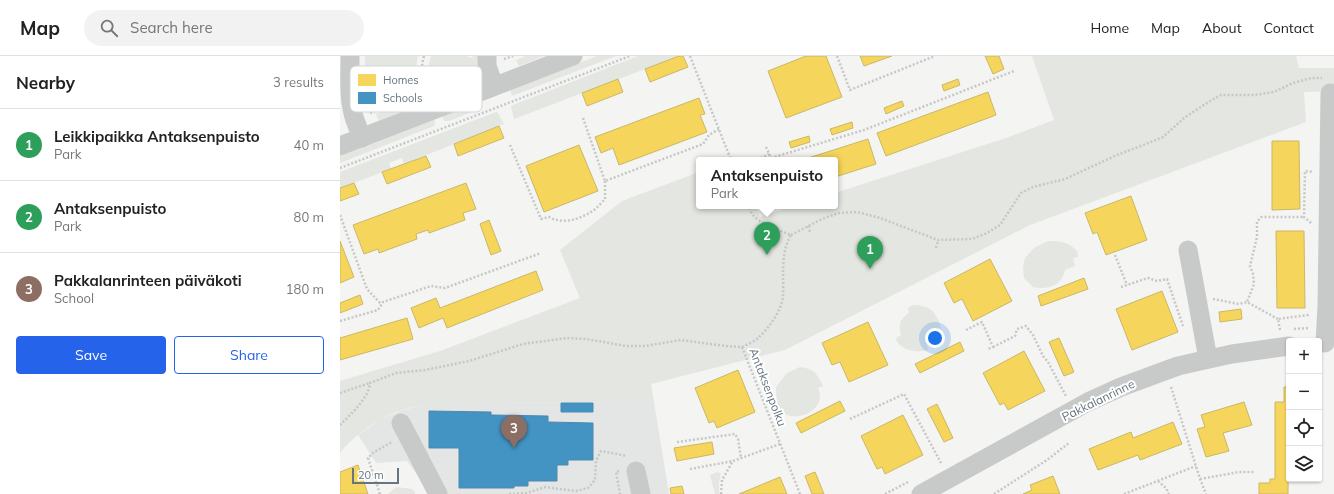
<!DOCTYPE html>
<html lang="en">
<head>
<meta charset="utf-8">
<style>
  :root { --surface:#fff; --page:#f2f2f2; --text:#222; --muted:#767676; --line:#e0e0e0; --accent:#2563eb }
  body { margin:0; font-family:Mulish,sans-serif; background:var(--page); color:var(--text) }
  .controls { position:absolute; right:12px; bottom:12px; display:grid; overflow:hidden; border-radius:4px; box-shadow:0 1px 3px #0004 }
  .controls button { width:36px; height:36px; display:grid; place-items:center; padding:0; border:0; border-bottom:1px solid var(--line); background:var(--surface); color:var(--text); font:20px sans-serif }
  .scale { position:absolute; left:12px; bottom:10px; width:47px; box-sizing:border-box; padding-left:4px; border:2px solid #657581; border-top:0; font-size:11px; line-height:14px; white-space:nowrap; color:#657581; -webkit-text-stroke:3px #fff; paint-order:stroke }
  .you { position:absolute; left:595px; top:282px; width:14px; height:14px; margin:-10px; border:3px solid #fff; border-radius:50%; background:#1a73e8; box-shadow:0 0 0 6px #1a73e833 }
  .badge { display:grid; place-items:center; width:26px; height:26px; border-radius:50%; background:var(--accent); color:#fff; font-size:13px; font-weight:700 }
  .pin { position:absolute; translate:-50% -33px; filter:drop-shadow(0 1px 2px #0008) }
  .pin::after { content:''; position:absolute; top:21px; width:14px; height:12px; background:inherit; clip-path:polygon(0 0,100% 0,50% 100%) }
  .popup { position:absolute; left:356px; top:101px; width:142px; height:52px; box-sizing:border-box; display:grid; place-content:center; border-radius:4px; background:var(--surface); filter:drop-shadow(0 1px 3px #0005); font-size:13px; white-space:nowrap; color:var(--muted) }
  .popup b { font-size:15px; color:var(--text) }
  .popup::after { content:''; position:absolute; left:50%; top:100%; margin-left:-8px; border:8px solid transparent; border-top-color:var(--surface) }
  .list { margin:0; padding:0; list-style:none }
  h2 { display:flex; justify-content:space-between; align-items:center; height:52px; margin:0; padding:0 16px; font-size:17px }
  h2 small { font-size:13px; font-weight:400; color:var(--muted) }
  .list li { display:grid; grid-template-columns:26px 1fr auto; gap:12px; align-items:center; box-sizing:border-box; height:72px; padding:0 16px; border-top:1px solid var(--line) }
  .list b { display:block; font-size:15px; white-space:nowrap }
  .list p { margin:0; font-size:13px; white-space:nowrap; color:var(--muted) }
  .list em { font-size:13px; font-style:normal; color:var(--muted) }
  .actions { display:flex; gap:8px; padding:12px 16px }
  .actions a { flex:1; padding:9px 0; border:1px solid var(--accent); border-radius:4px; text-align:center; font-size:14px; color:var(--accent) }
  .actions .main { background:var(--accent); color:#fff }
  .icon { flex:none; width:22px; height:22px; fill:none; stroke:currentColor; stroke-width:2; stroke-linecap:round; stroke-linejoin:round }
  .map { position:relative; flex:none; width:994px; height:438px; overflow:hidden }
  header { display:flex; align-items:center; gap:24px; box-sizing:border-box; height:56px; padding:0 20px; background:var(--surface); border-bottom:1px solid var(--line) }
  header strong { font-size:19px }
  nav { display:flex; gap:22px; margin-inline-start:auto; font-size:14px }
  .search { width:280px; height:36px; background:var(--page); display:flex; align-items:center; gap:10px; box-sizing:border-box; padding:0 14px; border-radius:22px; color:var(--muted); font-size:15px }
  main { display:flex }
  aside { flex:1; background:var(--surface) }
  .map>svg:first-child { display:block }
  .built { fill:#e4e5e5 }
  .green { fill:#e4e6e1 }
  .homes { fill:#f6d55c; stroke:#cab867 }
  .schools { fill:#4393c3; stroke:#4d8aaf }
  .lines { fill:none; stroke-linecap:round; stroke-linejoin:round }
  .path { stroke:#c6c7c8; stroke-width:2.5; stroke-dasharray:2 2; stroke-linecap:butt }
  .minor { stroke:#c8caca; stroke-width:19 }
  .labels { text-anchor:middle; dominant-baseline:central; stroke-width:4; stroke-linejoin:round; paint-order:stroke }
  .street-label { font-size:12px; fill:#657581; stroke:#fff }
  .key { fill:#fff; stroke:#d1d6d9; stroke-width:1 }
  .key-label { font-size:11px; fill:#657581 }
</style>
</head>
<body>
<header>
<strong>Map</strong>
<div class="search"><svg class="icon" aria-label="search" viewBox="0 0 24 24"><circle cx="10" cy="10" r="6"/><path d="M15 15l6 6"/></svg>Search here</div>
<nav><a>Home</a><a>Map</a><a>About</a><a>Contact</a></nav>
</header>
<main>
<aside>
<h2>Nearby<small>3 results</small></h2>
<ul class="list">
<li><span class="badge" style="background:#2e9e5b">1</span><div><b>Leikkipaikka Antaksenpuisto</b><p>Park</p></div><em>40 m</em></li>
<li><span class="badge" style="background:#2e9e5b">2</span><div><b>Antaksenpuisto</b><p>Park</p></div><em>80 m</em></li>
<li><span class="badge" style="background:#8d6e63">3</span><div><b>Pakkalanrinteen päiväkoti</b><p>School</p></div><em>180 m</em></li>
</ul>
<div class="actions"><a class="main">Save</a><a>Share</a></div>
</aside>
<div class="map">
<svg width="994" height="438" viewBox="0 0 994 438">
  <rect width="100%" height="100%" fill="#f4f4f2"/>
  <!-- built -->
  <path class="built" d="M314,346L329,438H91L67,405L36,407L18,379L41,363L60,355L79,350L99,347Z"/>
  <!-- green -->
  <path class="green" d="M25,0H78C75,12 78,20 81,31L27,52L24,42Z
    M91,0H126L132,2L133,0H138L137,10L90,28C87,18 88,10 91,0Z
    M186,0H204L179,10L176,4Z
    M257,0H276L172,40L170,34Z
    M298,0H339L174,63L171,50L173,49Z
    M692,0H956L959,12H994V35L964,36L966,66L690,169L445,294L311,328L314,346L99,347C86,349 74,350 62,354C41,360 13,380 0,397V325L100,295L240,242L220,194L282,145L359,116V150H415L420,161L453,150H495V137L663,83L714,64Z
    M125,24L126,30L95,43L93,36Z
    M83,40L85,46L39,65L36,58Z
    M140,45L142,52L109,65H104L102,60Z
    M156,56L158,57L164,68L64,108L62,102L49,107L51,113L0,132V116Z
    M94,63L95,66L94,70L0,107V100Z
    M708,185C721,185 729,186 737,195L738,201L733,202L735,210L725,214C722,230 707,234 693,231L684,222L683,212L685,202L694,192Z
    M573,249C591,250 595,255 601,271L597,274L601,282L587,288L588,294C575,297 563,295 556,284L557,281L561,280C558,269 560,263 569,257L568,252Z
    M460,311C475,313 477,318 483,330L478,332C479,335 480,338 480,341C479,359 448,368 439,352C436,345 436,338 436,331L447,317Z
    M378,416L381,418L379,426V438H375L370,419Z
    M56,431L72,433L75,436V438H48Z"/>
  <!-- homes -->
  <path class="homes" d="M339,0H343L348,11L310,26L305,13Z
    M466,0H486L502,41L446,62L428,15Z
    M520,0H552L524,10Z
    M645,0H659L664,13L653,18Z
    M278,23L283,36L247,50L242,37Z
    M618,23L620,29L604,35L602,29Z
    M648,36L656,59L546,100L537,77Z
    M359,42L365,58L360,59L367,76L279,109L273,92L261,97L255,81Z
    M562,45L564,50L546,58L544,52Z
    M512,66L513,72L492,79L490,73Z
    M159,70L164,82L118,100L114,88Z
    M469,80L470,86L451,92L449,86Z
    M528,83L536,108L495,121V104H462Z
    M932,85H959L960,153L932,154Z
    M239,89L258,135L204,156L186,110Z
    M86,100L91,111L47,128L42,116Z
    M14,127L19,138L0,145V132Z
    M126,127L136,153L123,157L125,164L89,177L88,174L76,178L77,183L39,197L38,193L24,198L13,169Z
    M791,140L807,184L766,199L757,176L753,178L745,157Z
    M149,164L161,195L151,199L140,168Z
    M936,175H964L965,252H937Z
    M0,185L14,221L0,227Z
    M650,203L672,245L633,265L622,243L614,247L604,227Z
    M196,215L203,234L107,272L103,262L79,272L71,252L96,242L100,252Z
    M744,222L748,233L701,250L698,240Z
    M822,235L838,276L792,294L776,253Z
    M20,239L23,248L0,257V247Z
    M901,253L902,263L880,266L879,256Z
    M67,262L73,283L0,304V282Z
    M528,266L548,309L509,326L500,306L492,309L482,287Z
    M719,282L734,316L724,320L709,286Z
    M620,286L624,295L580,317L575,308Z
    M684,295L705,335L668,354L664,347L660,349L643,317Z
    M398,314L415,356L377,372L374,365L369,367L355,332Z
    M944,331H949L948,438H919V427H930V423H935V346H944Z
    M500,345L505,355L461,377L456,367Z
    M904,346L912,369L883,377L889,395L866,401L857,373L865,371L861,359Z
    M597,348L613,382L604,386L587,353Z
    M563,359L583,399L545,418L542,411L537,413L521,380Z
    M833,366L842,388L800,404L798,399L758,414L749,393L791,376L793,382Z
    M372,386L374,398L337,405L334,392Z
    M18,409L28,438H0V416Z
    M475,416L484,438H472L465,420Z
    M713,420L720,438H683L692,434L690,429Z
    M440,421L447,438H399Z
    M342,430L344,438H331L330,432Z"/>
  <!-- schools -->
  <path class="schools" d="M221,347H253V356H221Z
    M89,355L151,356V359L208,360V366L253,367V404H228V409H217V425H188V430H174V432H119V392H89Z"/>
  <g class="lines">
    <!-- path -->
    <path class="path" d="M84,0C80,14 82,23 87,36
      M350,0L391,104
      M497,0L510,34L595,0
      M164,3L173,0
      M30,57L131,16
      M243,62L265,125L363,88L369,79L379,73
      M170,89L201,163L209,161C223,169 241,163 254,154C258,151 262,146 265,143V125
      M426,91L431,102L524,74L674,15
      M417,104L429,98
      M0,112L290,0
      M0,159L27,233L41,248
      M971,167L964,161L965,115L973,116
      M468,170L470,176
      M451,179L482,163L499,157L517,156L540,162L598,184L632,183L647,177L660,169L681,137L693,131L725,123L777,99L806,88L823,81L844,62L870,45L881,39H914L934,36L953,27L971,22H982
      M596,192L598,185
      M775,199L787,229
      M781,231L808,222L817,225L827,223L843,270
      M873,243L899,248L907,246
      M938,263L907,246L914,228L913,218L910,210L917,181V166L921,161H964
      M0,265L38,254L43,246L91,230L105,232L201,197
      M954,273L969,272
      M626,274L642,266L653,291L648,293
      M940,274L938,263L968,259L969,258
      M402,291C407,288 414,286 418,282C429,272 442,254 443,240C444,219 440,198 451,179C441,175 420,168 413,159C411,157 410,153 409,150
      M402,291L460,438
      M653,291L675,280L677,273L686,270L693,279L703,300L708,306L726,340
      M831,331L860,423L866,438
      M0,337L30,327
      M510,363L564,338L601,407
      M0,369C11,358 29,342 30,327L56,317L85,314L129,305L183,288L227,282L246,283L286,290H305L341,284L385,290L402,291
      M337,386L395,378L398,383L401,402
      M350,413L393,405
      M279,415L276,416L280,438
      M860,423L899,416H915
      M818,425L826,432L829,438
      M40,438L28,402L34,396L52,386
      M169,438L187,437L205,431L236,435L248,432L255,424L256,405L261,395L287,400
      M381,438L382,424L393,405L440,388
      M545,438L568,426
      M654,438L707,404L729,387
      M784,438L856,410"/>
    <!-- minor -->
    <path class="minor" d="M10,0C10,21 8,44 15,64C17,70 20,76 22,82
      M147,0V10L154,30
      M0,90L233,0
      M848,194L868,303
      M985,287L987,250L990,37
      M61,367L98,438
      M296,415L301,438
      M581,438L748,346L781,331L838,310L860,305L892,298L949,290"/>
  </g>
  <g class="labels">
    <!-- street labels -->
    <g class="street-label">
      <text transform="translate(428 331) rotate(69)">Antaksenpolku</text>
      <text transform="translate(758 344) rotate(-26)">Pakkalanrinne</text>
    </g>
  </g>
  <!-- legend -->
  <rect x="10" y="10" width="132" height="46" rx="6" class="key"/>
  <rect x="18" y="18" width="18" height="12" fill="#f6d55c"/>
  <rect x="18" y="36" width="18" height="12" fill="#4393c3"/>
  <g class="key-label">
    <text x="43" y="28">Homes</text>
    <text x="43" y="46">Schools</text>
  </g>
</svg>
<div class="controls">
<button>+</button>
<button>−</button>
<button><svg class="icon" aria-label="locate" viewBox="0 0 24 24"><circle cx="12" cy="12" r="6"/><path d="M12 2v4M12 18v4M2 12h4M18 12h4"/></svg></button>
<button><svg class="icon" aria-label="layers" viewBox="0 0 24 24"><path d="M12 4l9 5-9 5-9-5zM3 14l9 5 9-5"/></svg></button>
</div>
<div class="scale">20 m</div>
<div class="you"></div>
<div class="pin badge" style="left:530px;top:213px;background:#2e9e5b">1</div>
<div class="pin badge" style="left:427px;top:199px;background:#2e9e5b">2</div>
<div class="popup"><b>Antaksenpuisto</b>Park</div>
<div class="pin badge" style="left:174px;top:392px;background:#8d6e63">3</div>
</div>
</main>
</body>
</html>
